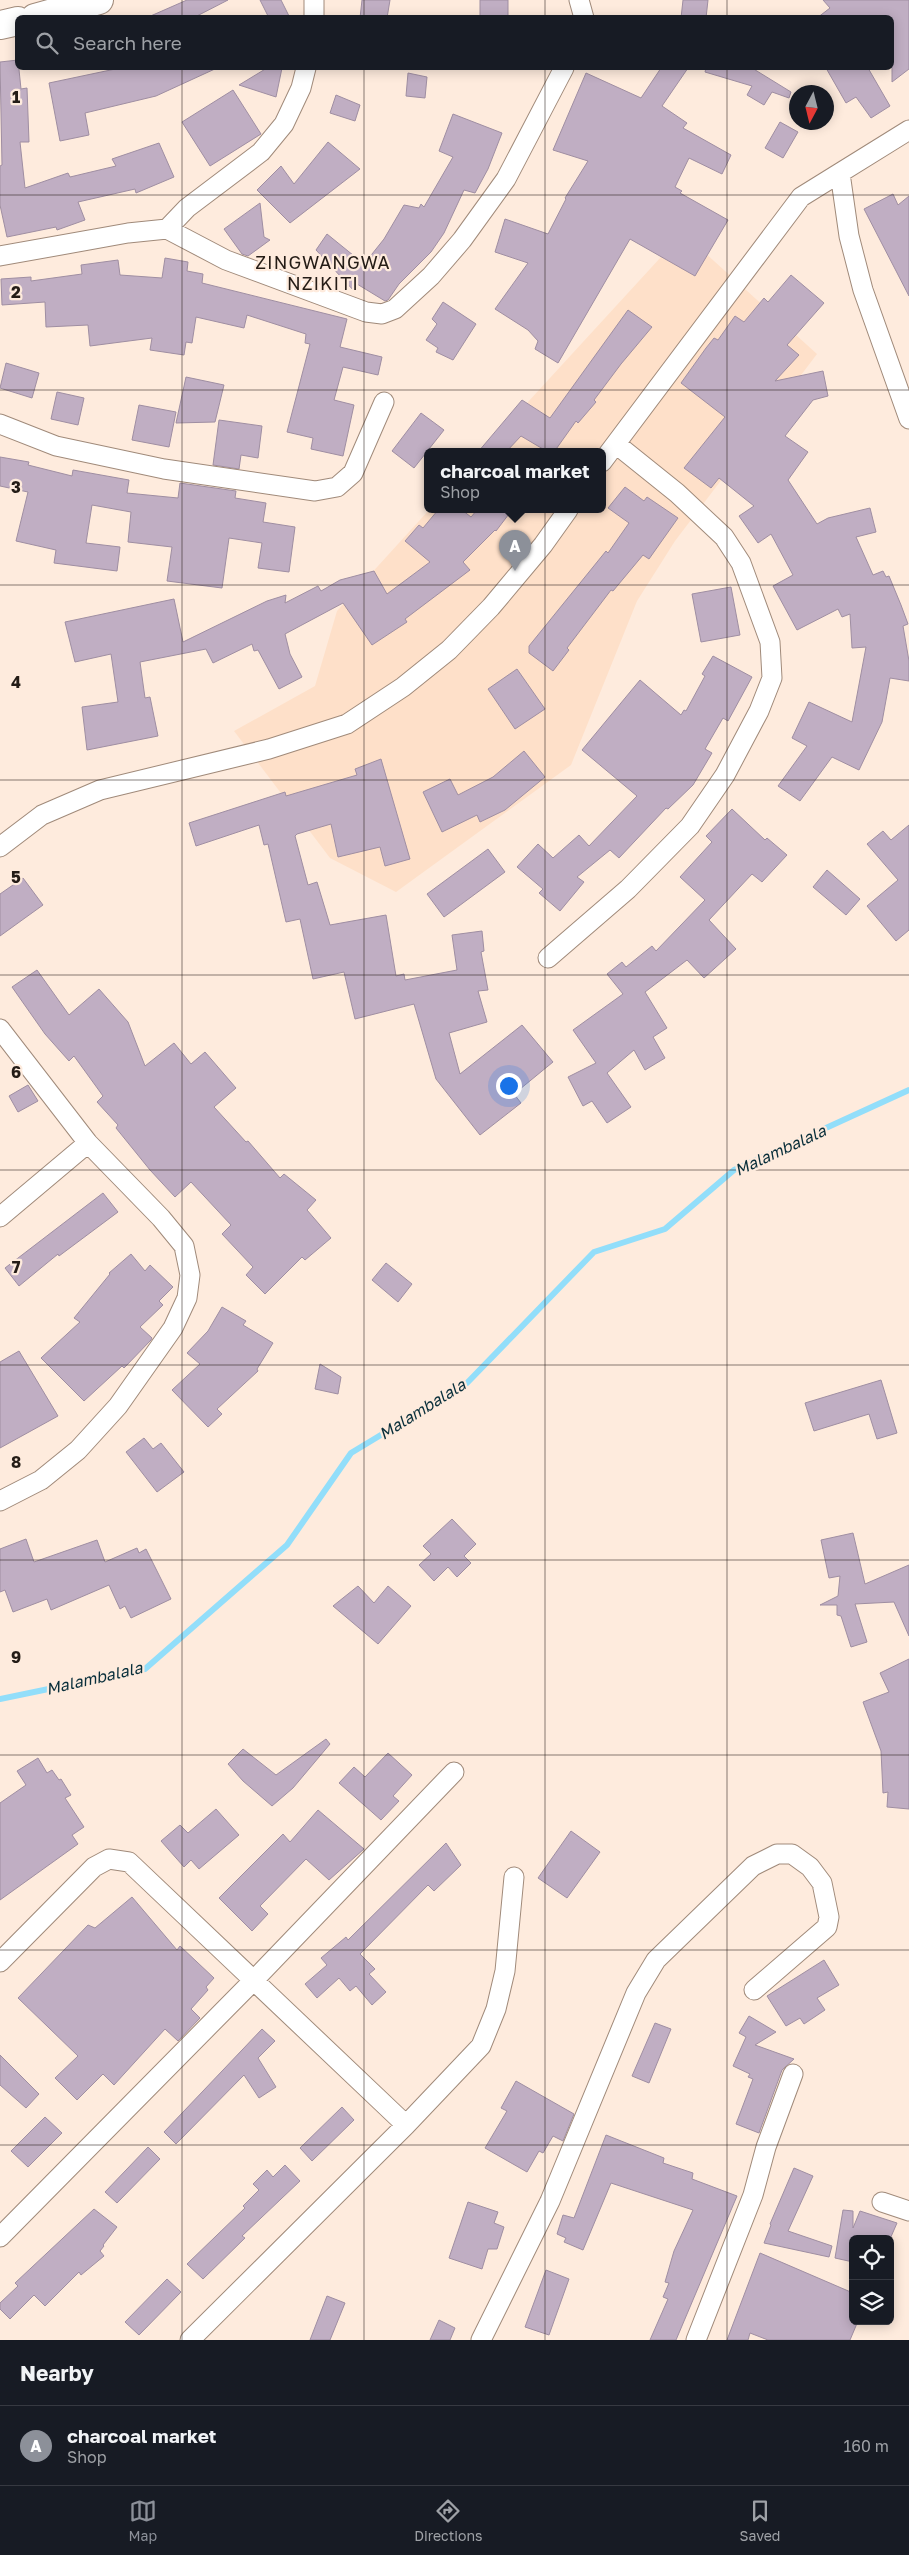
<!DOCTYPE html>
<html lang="en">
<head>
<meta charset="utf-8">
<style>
  :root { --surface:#171b24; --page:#242831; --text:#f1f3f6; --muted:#9ea1a6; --line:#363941; --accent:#8c9099 }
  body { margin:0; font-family:"Golos Text",sans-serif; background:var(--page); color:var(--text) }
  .controls { position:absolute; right:15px; bottom:15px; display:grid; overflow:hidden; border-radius:8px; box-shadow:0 2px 12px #0003 }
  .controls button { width:45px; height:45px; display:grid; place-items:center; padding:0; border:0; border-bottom:1px solid var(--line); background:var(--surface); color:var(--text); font:25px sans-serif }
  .compass { position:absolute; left:789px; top:85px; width:45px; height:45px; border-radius:50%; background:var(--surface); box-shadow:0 2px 12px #0003; rotate:187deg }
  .you { position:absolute; left:508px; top:1085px; width:18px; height:18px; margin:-12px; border:4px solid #fff; border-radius:50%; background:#1a73e8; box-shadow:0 0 0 8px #1a73e833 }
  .badge { display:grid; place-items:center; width:32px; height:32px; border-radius:50%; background:var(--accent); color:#fff; font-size:16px; font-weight:700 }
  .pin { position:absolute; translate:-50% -41px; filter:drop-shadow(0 1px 2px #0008) }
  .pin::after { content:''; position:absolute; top:26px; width:18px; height:15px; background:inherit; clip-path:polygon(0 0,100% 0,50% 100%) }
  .popup { position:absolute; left:424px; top:448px; width:182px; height:65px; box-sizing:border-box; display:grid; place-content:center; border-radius:8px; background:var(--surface); filter:drop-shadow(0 1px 4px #0005); font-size:16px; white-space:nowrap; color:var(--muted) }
  .popup b { font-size:19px; color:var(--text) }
  .popup::after { content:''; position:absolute; left:50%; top:100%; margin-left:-10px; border:10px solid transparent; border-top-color:var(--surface) }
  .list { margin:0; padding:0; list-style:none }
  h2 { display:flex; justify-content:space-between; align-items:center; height:65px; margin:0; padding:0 20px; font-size:21px }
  h2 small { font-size:16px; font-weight:400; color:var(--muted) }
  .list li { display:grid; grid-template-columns:32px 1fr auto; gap:15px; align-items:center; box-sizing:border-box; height:80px; padding:0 20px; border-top:1px solid var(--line) }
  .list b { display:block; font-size:19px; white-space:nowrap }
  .list p { margin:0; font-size:16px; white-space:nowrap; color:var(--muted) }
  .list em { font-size:16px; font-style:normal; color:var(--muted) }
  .icon { flex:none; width:28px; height:28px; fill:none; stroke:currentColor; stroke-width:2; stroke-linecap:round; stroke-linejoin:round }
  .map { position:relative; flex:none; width:909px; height:2340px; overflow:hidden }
  .search { position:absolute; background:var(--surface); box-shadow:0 2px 12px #0003; left:15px; right:15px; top:15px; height:55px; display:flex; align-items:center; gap:12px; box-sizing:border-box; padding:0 18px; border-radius:8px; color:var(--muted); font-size:19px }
  .sheet { height:145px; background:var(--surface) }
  nav { display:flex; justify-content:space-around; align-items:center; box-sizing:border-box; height:70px; border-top:1px solid var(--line); background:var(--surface); font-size:14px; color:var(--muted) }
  nav a { display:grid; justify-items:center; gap:2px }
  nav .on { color:var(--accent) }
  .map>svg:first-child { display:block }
  .built { fill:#fee0c9 }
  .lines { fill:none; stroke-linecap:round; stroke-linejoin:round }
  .stream { stroke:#92defa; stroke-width:6 }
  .building { fill:#c0aec3; stroke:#9f8ea2 }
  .street-casing { stroke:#a08a7a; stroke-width:21 }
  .secondary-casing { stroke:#a08a7a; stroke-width:30 }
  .street { stroke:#fff; stroke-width:19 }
  .secondary { stroke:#fff; stroke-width:28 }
  .grid { fill:none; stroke:#241c16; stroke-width:1; stroke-opacity:0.55 }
  .labels { text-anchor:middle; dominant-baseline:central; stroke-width:4.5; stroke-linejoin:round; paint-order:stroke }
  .water-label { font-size:16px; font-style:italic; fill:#082e3a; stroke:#feebdd }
  .quarter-label { font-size:18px; letter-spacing:1px; fill:#241c16; stroke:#feebdd }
  .grid-label { font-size:16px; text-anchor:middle; font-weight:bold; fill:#241c16; stroke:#feebdd; stroke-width:4.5; stroke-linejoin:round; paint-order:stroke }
</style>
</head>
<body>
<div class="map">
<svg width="909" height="2340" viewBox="0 0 909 2340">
  <rect width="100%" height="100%" fill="#feebdd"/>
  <!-- built -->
  <path class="built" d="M683,233L817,354L675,541L637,601L571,765L396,892L330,858L234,731L315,686L337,611L429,510H602V452H482Z"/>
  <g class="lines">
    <!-- stream -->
    <path class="stream" d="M0,1699L145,1669L287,1545L351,1453L467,1383L594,1252L665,1229L734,1170L909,1090"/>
  </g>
  <!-- building -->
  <path class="building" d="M187,0H228L193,18H146Z
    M260,0H281L290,18H269Z
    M362,0H390L387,18H360Z
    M480,0H508V18H480Z
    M683,0H708L706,18H681Z
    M823,0H909V69L892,82V18H817L830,8Z
    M18,60L21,89L27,88L29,142H20L25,188L68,173L70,177L116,166L112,159L159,143L174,177L136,193L135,189L78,202L85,220L57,230L56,227L7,237L0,205V166L2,165L0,62Z
    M120,68H217L156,96L85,113L89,135L60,141L49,83Z
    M267,68H282L276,97L239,85Z
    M661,68H688L662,106L687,123L683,128L731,155L722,174L689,158L675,187L682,191L680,193L728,220L695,276L630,239L558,363L535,349L538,341L528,330L495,309L528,263L495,252L505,219L548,234L566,199L565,198L588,161L553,150L586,73L641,98Z
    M706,68H752L791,92L789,98L772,92L764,105L747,95L752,86L705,72Z
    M826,68H868L890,106L871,118L856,97L846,103Z
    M408,73L427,77L425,98L406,96Z
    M233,90L261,134L210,166L182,122Z
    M336,95L360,105L355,121L330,113Z
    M453,114L502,133L488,169L475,193L464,190L444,233L431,252L399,284L388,300L385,301L357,284L355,292L316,250L327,234L364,264L384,239L404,205L419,208L421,204L424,207L453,157L439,151Z
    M780,122L798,132L783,158L765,148Z
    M328,142L360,169L290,223L257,190L281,166L294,184Z
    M893,194L898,205L909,196V296L864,209Z
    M260,203L264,237L270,240L248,256L242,254L224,229Z
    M165,258L188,262L187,271L203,274L202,283L347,319L340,347L382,357L378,375L343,367L334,400L354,405L343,456L311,449L313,438L287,432L310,344L305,343L306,334L247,315L244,328L196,317L192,343L186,342L184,355L150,350L152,338L90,346L88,325L46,327L45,302L2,305L1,279L31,277V281L82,274L81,265L118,260L120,275L162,278Z
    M791,275L824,303L787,345L799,355L775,381L823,371L828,396L813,400L785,436L808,452L788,480L817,524L828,518L870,508L876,532L856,537L873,575L883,571L886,577L889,576L901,605L908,624L903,626L909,661V681L890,678L882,722L859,770L832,757L800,801L778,786L807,746L792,738L809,702L852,722L866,647L852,648L850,614L842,617L838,609L797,630L773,586L793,575L771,534L758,543L739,516L754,506L719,478L711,488L684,468L725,417L681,383L706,348L714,338L718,340L735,316L744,322L764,298L768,302Z
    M443,302L476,324L453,360L436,352L438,348L426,340L437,324L432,319Z
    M628,310L652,327L621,364L594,400L596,402L578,423L576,421L554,452H548L521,436L506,452H478L522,400L550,418Z
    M6,363L39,373L32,398L0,388Z
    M186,377L224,385L215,422L176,423Z
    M57,392L84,398L78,425L51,419Z
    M139,405L176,412L169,447L132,440Z
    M421,413L444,430L414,468L392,451Z
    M219,420L262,426L258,458L241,455L239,469L213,465Z
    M0,457L29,462L28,465L72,476L73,470L129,480L127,493L178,498L180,483L236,491L235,498L266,503L263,522L295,527L289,572L258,568L262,543L229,538L222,588L167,581L172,547L128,542L131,512L92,505L86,543L120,547L117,571L54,563L56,550L16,541L28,492L0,486Z
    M625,487L644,501L647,497L678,518L649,559L643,555L613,591L611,590L567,648L569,650L553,671L529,653V646L606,551L608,553L629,523L608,508Z
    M438,510H462L471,517L477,510H512L496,531L495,530L463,562L470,570L405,619L407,622L372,645L343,603L285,634L290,654L302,677L279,689L258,650L254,651L252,644L213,663L206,649L140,662L145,698L150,697L158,736L87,750L82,707L118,702L111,654L75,662L65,622L174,599L183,642L267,601L286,595L285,603L318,586L321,591L340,580L374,571L387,594L430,562L405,541L419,525L423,528Z
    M731,587L740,635L701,642L692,594Z
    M713,656L752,677L728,721L723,718L705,749L712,753L693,785L668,809L666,808L619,858L610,850L577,877L584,882L560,911L539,893L543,889L517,867L538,844L553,858L579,835L589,846L637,796L582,750L640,680L681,715L684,710L686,711L705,676L702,674Z
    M517,669L545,709L515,729L488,689Z
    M524,751L545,777L505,810L480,822L477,815L442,832L423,792L450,779L458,795L493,777Z
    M381,759L410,859L385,866L380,847L338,857L331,824L297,834L295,836L308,885L317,882L330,925L386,915L396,976L404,974L405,980L457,970L452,935L482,931L484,951L481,952L488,990L478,991L487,1022L449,1033L460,1074L522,1025L553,1062L514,1094L521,1103L480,1135L436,1079L414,1004L355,1019L344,972L313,979L300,919L286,922L268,844L264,845L259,825L196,846L189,823L285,792L286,796L357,775L355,769Z
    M732,809L765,840L767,838L787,855L762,882L752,874L709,920L736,949L704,978L687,960L645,992L667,1028L653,1037L665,1058L645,1070L634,1050L607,1073L631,1107L607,1123L592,1101L583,1106L568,1077L596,1063L573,1030L623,994L607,974L622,962L626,967L652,946L656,951L705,900L680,877L712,842L706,836Z
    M909,825V930L896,941L867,906L898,880L867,844L883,831L891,840Z
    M488,849L505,872L444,917L427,894Z
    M827,870L860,899L846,915L813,887Z
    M23,878L43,905L0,936V894Z
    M37,970L69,1015L99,989L128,1022L145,1066L174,1043L191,1064L205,1052L236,1088L214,1107L246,1142L248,1141L280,1178L284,1174L316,1200L307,1210L331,1238L305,1260L302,1257L265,1294L246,1275L253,1267L222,1234L231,1225L191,1182L175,1197L150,1170L116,1128L118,1125L97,1102L103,1096L74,1056L69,1061L45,1034L12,987Z
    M28,1085L38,1101L18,1112L9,1096Z
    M103,1193L118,1212L59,1256L58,1254L19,1286L5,1268Z
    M131,1254L145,1271L150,1265L173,1287L159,1301L163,1305L140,1327L152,1338L151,1340L124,1368L122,1366L84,1401L41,1358L80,1322L74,1318L110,1274L109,1273Z
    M386,1263L412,1284L398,1302L372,1280Z
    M222,1307L246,1321L243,1325L273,1343L257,1369L258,1371L217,1409L222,1414L208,1427L172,1390L200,1364L187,1353L208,1331Z
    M19,1351L58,1416L0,1448V1362Z
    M320,1364L341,1377L338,1394L315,1389Z
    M881,1380L897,1433L877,1439L869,1414L814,1431L805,1403Z
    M144,1438L153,1449L161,1443L184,1472L157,1492L126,1452Z
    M452,1519L476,1544L464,1556L471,1563L457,1577L448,1567L434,1581L419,1565L431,1554L423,1546Z
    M853,1533L865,1584L909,1565V1636L894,1602L855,1604L867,1642L851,1647L841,1616L837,1615V1605H820L838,1596L840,1576L829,1578L821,1540Z
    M26,1539L34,1562L97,1540L105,1562L137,1548L139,1553L146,1549L171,1599L131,1618L125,1606L120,1609L109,1585L51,1610L47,1599L13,1612L5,1590L0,1592V1549Z
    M358,1586L374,1603L388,1586L411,1606L378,1644L333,1606Z
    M909,1659V1809L887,1807L888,1792L883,1793L881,1751L863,1702L889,1692L880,1673Z
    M326,1739L330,1744L293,1788L272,1806L243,1781L228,1764L243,1749L276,1775Z
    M388,1753L412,1775L393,1796L399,1801L381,1820L339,1783L354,1767L365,1777Z
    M38,1758L47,1773L52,1770L59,1780L61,1779L71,1795L65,1798L84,1827L72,1835L78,1844L0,1900V1803L26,1785L17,1771Z
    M216,1809L239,1835L199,1869L191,1860L184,1867L161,1841L180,1825L188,1833Z
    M318,1810L364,1849L329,1880L306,1859L260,1906L268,1914L252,1931L219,1898L283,1834L290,1842Z
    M571,1831L600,1852L567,1898L538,1878Z
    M446,1843L461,1865L434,1891L428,1885L360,1954L375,1969L369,1974L386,1992L372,2005L356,1986L350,1991L339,1978L317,1998L305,1984L327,1965L321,1958L346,1937L348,1940Z
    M132,1897L177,1950L180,1946L214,1978L206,1987L208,1990L191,2009L200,2018L178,2041L165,2029L114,2085L103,2074L77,2100L55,2078L78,2056L18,1998L88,1925L95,1928Z
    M824,1960L839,1985L817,1998L825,2010L804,2024L800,2018L786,2026L767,1996Z
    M749,2016L776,2032L755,2045L794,2059L782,2070L759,2133L736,2124L753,2079L748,2077L750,2074L733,2066L746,2037L739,2033Z
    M655,2023L671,2029L649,2083L632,2076Z
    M262,2029L275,2041L258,2058L276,2087L259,2098L244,2075L176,2144L164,2132Z
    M0,2055L39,2094L26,2108L0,2085Z
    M516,2081L574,2114L563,2141L553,2136L543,2153L539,2151L527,2172L485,2148L507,2111L501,2108Z
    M342,2107L354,2120L312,2161L300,2148Z
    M45,2117L62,2133L28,2167L11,2151Z
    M606,2135L664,2158L663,2163L693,2173L692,2179L737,2196L676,2340H650L668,2299L663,2297L669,2283L665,2282L674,2251L693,2210L611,2183L583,2250L564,2242L566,2238L557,2234L563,2215L574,2218Z
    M148,2147L160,2159L117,2203L105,2192Z
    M285,2165L300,2181L242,2236L245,2238L203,2279L187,2264L245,2208L243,2206L259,2190L253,2184L267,2170L273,2177Z
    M794,2168L813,2176L788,2231L832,2246L829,2257L764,2243L771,2225L770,2224Z
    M468,2202L498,2212L494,2223L504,2227L497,2249H488L482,2269L449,2258Z
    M94,2209L117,2227L103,2245L104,2246L100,2251L104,2256L81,2275L79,2272L45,2306L34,2295L10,2319L0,2309V2303L18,2286L15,2283Z
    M843,2210L853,2211V2228L860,2211L897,2223L890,2239H853V2262L835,2258Z
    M760,2253L853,2293V2321H858L850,2340H768L750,2333L748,2340H727Z
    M546,2270L569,2279L549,2335L525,2327Z
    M167,2279L181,2292L139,2335L125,2322Z
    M327,2296L345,2303L330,2340H310Z
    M439,2320L455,2328L450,2340H430Z"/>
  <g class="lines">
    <defs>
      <path id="street" d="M314,0V18
        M579,0L584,18
        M840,173L849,236L863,290L909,419
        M167,229L226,260L366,312L382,314L395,309L431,276L462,240L506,179L564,68
        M0,256L128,233L167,229L187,208L261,152L284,124L301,88L306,68
        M0,424L56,446L164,469L315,491L337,487L353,473L384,402
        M602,462L801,197L909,130
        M0,847L42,815L100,790L269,749L347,724L403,687L449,650L491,607L543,545L568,510
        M548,958L628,889L690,826L725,775L759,711L772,678L770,642L741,563L724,537L677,493L616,444
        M0,1029L88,1143L161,1218L184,1246L190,1275L187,1298L173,1328L118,1406L78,1450L41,1480L0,1501
        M0,1217L88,1143
        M0,1962L94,1867L109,1859L129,1862L406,2125
        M882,2202L909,2211
        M0,2237L253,1981L454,1772
        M190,2340L406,2125L481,2046L496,2009L505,1971L514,1877
        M481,2340L550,2201L636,1993L656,1960L753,1866L777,1854H792L810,1867L822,1883L829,1917L827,1927L754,1990
        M696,2340L753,2195L766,2147L793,2074"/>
      <path id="secondary" d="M35,18L99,0
        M0,25L18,21"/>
    </defs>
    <!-- street casing -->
    <use href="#street" class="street-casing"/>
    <!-- secondary casing -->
    <use href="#secondary" class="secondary-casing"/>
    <!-- street -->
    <use href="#street" class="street"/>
    <!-- secondary -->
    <use href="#secondary" class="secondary"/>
  </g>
  <!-- grid -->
  <path class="grid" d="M182,0V18M364,0V18M545,0V18M727,0V18M182,68V2340M364,68V2340M545,68V2340M727,68V2340M0,195H909M0,390H909M0,585H909M0,780H909M0,975H909M0,1170H909M0,1365H909M0,1560H909M0,1755H909M0,1950H909M0,2145H909"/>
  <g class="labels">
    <!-- water labels -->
    <g class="water-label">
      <text transform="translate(780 1150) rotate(-25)">Malambalala</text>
      <text transform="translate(422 1409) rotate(-32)">Malambalala</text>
      <text transform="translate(94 1678) rotate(-13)">Malambalala</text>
    </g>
    <!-- quarter labels -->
    <g class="quarter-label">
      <text x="323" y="262">ZINGWANGWA<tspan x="323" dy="21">NZIKITI</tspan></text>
    </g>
  </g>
  <g class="grid-label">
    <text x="16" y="103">1</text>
    <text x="16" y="298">2</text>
    <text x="16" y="493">3</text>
    <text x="16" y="688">4</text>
    <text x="16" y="883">5</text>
    <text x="16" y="1078">6</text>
    <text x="16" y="1273">7</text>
    <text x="16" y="1468">8</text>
    <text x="16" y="1663">9</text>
  </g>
</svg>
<div class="controls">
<button><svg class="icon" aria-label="locate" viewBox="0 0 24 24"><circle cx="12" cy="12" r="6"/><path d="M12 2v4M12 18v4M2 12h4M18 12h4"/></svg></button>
<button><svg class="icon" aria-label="layers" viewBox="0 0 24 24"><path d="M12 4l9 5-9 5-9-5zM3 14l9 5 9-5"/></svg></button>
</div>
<svg class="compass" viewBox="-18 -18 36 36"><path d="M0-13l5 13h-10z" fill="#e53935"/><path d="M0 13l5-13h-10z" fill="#9ea1a6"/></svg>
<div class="you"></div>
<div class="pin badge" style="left:515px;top:571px">A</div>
<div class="popup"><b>charcoal market</b>Shop</div>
<div class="search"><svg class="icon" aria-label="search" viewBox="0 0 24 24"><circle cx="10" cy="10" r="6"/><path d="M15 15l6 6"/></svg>Search here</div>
</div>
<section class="sheet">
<h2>Nearby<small></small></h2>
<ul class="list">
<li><span class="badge">A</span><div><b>charcoal market</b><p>Shop</p></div><em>160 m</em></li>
</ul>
</section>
<nav>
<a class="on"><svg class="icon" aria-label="map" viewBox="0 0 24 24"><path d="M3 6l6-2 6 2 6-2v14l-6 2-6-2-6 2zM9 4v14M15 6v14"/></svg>Map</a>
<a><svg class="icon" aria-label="directions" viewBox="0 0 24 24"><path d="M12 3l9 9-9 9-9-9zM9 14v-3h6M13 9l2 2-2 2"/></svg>Directions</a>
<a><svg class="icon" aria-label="saved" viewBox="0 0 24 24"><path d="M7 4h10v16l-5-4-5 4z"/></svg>Saved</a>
</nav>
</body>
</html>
